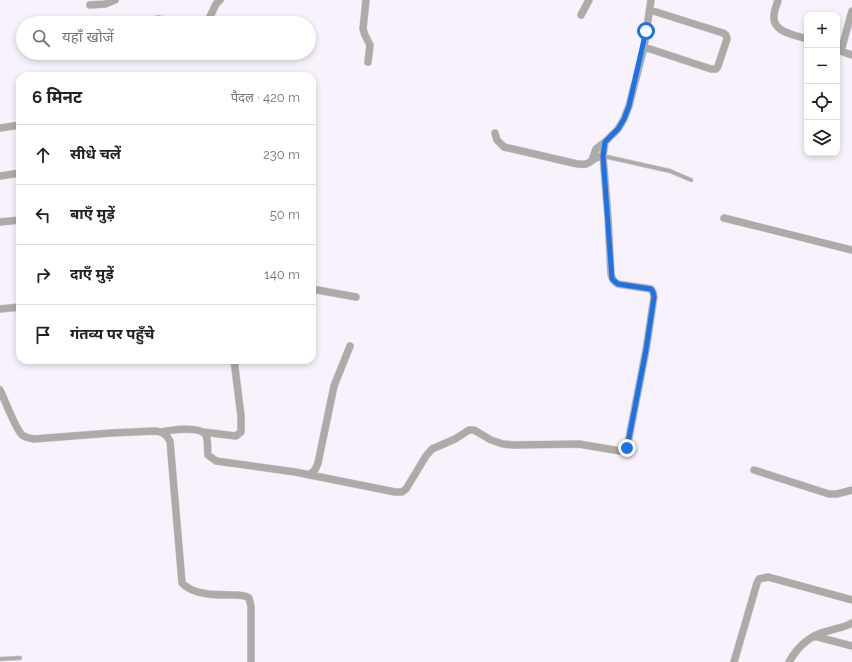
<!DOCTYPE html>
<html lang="hi">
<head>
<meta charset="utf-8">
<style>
  :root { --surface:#fff; --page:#f2f2f2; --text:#222; --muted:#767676; --line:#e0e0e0 }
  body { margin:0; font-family:Raleway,"Noto Sans Devanagari",sans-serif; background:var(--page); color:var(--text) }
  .controls { position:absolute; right:12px; top:12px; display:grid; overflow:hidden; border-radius:8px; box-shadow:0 2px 6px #0003 }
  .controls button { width:36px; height:36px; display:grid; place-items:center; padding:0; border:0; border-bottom:1px solid var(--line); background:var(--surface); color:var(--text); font:20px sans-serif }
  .stop { position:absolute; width:12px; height:12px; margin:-9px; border:3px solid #1a73e8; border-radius:50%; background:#fff }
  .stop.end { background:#1a73e8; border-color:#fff; box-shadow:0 1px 4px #0008 }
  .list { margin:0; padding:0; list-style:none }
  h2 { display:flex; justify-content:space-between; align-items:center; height:52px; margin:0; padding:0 16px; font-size:17px }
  h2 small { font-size:13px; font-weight:400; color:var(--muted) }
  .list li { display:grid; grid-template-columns:26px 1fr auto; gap:12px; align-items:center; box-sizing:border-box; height:60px; padding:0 16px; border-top:1px solid var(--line) }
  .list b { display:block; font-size:15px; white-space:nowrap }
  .list em { font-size:13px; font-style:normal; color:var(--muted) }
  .icon { flex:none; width:22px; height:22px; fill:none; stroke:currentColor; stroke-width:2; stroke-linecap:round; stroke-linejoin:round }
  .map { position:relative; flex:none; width:852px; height:662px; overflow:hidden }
  .search { position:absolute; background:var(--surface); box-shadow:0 2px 6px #0003; left:16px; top:16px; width:300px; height:44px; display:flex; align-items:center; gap:10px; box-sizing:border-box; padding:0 14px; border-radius:22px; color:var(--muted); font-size:15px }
  .panel { position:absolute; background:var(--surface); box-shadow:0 2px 6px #0003; left:16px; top:72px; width:300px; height:292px; border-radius:12px }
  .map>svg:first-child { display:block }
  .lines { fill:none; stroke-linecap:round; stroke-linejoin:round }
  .lane-casing { stroke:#d3ced6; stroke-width:5 }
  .street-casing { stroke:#d3ced6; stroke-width:8 }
  .lane { stroke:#adaaa7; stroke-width:3.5 }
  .street { stroke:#adaaa7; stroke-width:7 }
  .route { stroke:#1a73e8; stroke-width:5 }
</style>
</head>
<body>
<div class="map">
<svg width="852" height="662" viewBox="0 0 852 662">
  <rect width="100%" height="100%" fill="#f7f2fb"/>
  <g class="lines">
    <defs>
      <path id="lane" d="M603,156L670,171L691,180
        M0,659L20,658"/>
      <path id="street" d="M366,0L363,29L365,35L370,45L368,62
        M778,0C777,5 774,10 774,16C772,32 795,35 807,39
        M90,5L105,4L115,0
        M581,15L589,0
        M158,19L178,23
        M207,23L216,4L220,0
        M644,47L711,69H716L718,66L727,39L726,35L723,33L650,10
        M837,50L852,55
        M841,51L852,11
        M0,128L20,125
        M495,133L497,140L504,147L573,163C577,164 581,165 586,164C592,162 595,156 603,156
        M592,160L596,149L605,142
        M0,176L20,173
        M724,218L852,250
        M0,222L20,220
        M312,289L356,297
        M0,309L20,307
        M0,390C5,400 15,428 22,435C26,438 30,438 34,439L111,433L155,431C163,432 166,434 170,441L182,583C193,595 216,595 231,595C237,595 243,594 249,598L251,606V662
        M162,432C170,430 199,426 205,434C209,439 207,449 208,455L216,461L295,472L395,492H402L406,489L426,456L432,449L455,439L469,430H474L491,440L503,444L514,445L579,444L620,451L624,450L627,448L646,350L654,297L653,292L651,289L618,284C614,282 612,279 611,274L608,217L603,156L605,142L618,129L624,119L629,106L644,47L651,0
        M203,432L236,436L241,432V416L234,360
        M754,470L829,494H837L852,490
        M309,475L315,470L318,463L334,386L350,346
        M814,636L852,646
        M734,662L757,583L759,579L768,577L852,600
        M789,662C798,646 810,635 828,631C836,628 844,628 852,623"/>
    </defs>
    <!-- lane casing -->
    <use href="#lane" class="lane-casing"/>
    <!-- street casing -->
    <use href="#street" class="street-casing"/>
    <!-- lane -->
    <use href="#lane" class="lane"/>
    <!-- street -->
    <use href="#street" class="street"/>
  </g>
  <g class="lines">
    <!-- route -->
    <path class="route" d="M627,448L646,350L654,297L653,292L651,289L618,284L612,279L603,156L605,142L618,129L624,119L629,106L646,31"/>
  </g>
</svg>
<div class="controls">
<button>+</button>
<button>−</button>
<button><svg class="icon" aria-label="locate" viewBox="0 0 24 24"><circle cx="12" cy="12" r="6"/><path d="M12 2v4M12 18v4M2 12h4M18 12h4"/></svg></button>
<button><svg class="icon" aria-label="layers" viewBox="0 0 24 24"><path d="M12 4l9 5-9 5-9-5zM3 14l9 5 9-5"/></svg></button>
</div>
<div class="stop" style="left:646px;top:31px"></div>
<div class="stop end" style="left:627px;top:448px"></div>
<div class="search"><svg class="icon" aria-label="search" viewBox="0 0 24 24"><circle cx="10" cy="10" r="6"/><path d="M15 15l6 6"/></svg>यहाँ खोजें</div>
<section class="panel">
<h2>6 मिनट<small>पैदल · 420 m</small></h2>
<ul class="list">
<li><svg class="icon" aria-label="ahead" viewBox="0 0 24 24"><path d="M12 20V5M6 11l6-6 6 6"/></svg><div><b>सीधे चलें</b></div><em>230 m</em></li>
<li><svg class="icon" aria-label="left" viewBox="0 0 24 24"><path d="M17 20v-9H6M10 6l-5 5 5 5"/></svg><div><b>बाएँ मुड़ें</b></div><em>50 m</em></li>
<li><svg class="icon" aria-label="right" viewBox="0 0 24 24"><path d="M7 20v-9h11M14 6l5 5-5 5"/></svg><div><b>दाएँ मुड़ें</b></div><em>140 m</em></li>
<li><svg class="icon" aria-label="arrive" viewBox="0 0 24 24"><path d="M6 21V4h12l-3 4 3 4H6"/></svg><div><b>गंतव्य पर पहुँचे</b></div></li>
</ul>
</section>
</div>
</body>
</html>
